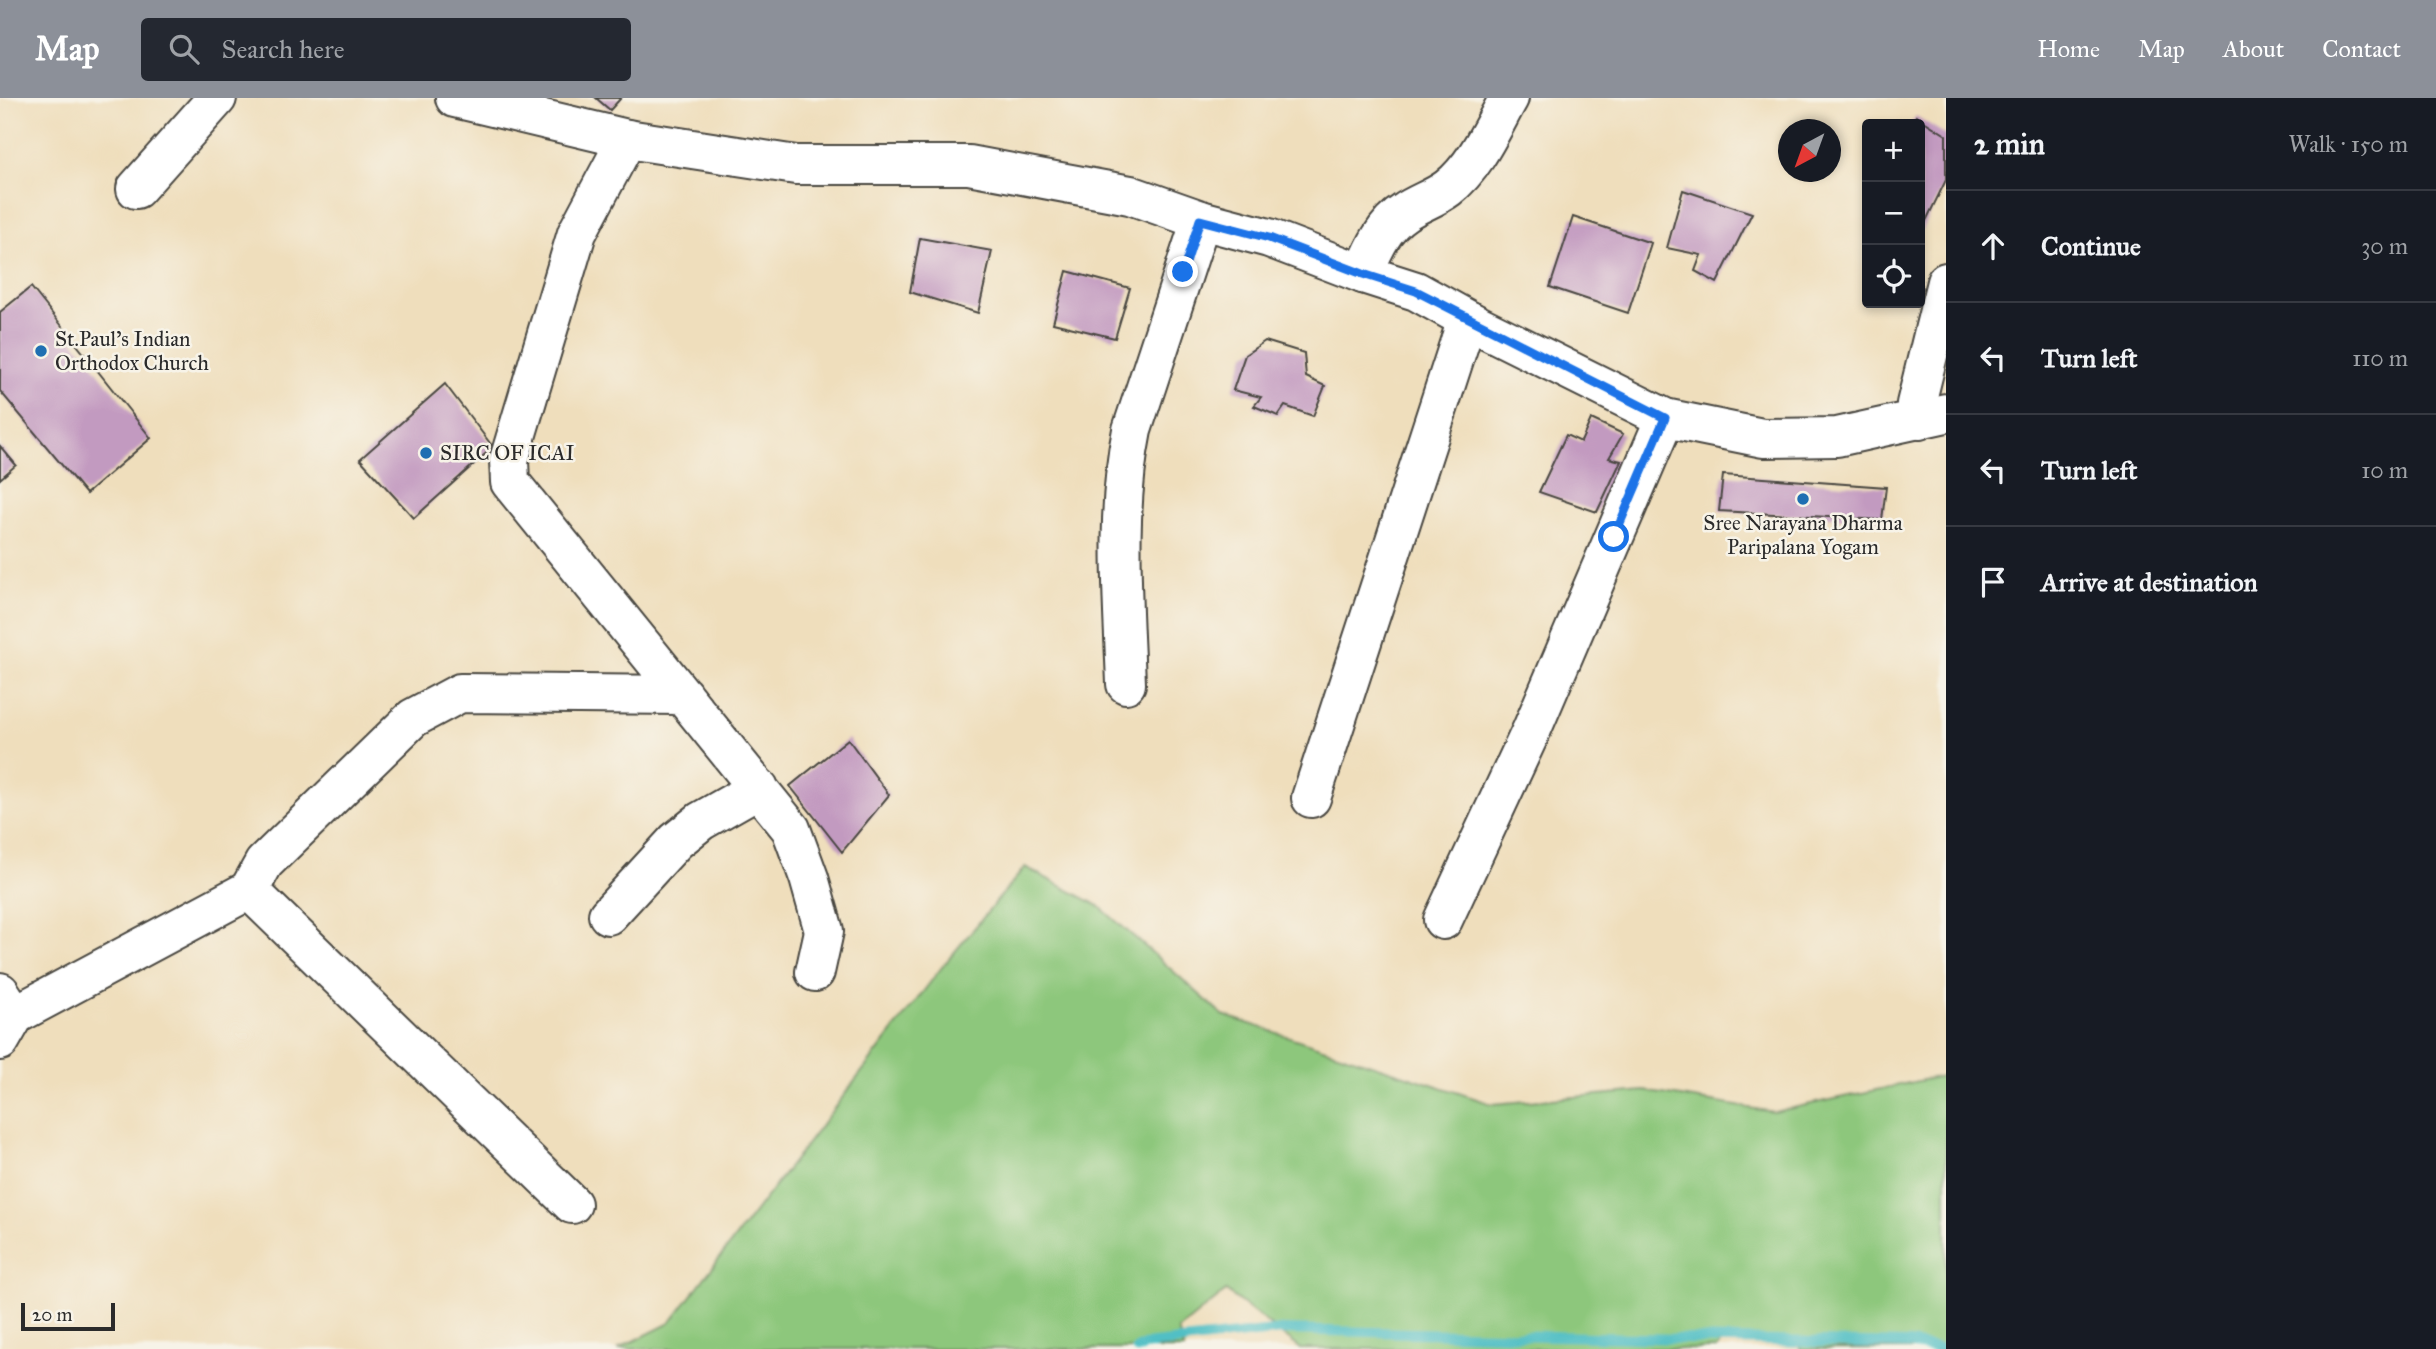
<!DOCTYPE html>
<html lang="en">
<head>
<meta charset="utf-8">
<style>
  :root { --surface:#171b24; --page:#242831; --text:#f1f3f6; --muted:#9ea1a6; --line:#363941; --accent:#8c9099 }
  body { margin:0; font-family:"IM FELL Great Primer",serif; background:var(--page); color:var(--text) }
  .controls { position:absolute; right:21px; top:21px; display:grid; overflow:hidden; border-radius:7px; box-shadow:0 4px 10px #0003 }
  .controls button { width:63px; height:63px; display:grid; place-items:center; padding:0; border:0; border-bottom:2px solid var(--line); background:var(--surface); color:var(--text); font:35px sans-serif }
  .compass { position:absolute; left:1778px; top:21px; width:63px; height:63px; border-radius:50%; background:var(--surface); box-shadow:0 4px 10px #0003; rotate:221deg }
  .scale { position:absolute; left:21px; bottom:18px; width:94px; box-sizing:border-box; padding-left:7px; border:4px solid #2b2b2b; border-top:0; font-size:19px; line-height:24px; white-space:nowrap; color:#2b2b2b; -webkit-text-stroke:5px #f7f3e8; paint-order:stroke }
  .stop { position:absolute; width:21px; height:21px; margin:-16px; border:5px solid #1a73e8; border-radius:50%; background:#fff }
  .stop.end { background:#1a73e8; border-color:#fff; box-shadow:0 2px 7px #0008 }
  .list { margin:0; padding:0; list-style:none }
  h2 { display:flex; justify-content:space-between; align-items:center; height:91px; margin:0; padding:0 28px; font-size:30px }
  h2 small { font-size:23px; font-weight:400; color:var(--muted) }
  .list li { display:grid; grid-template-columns:46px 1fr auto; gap:21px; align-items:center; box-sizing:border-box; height:112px; padding:0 28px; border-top:2px solid var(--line) }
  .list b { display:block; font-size:26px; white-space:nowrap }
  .list em { font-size:23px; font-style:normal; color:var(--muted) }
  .icon { flex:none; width:38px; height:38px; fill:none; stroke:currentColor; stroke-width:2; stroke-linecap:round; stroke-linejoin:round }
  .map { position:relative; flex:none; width:1946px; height:1251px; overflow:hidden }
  header { display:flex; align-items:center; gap:42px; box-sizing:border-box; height:98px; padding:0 35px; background:var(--accent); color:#fff }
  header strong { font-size:33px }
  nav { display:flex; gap:38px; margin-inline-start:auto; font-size:24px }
  .search { width:490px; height:63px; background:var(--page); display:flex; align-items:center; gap:18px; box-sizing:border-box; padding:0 24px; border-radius:7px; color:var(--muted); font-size:26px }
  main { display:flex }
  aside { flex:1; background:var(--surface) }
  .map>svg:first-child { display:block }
  .green { fill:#8dc77b; stroke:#5c7953; stroke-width:2 }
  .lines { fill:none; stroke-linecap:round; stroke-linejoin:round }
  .stream { stroke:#51bfc5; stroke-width:10 }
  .building { fill:#c29ac0 }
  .minor-casing { stroke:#484641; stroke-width:42 }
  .major-casing { stroke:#484641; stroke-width:42 }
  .minor { stroke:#fff; stroke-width:38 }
  .major { stroke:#fff; stroke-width:38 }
  .route { stroke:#1a73e8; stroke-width:9 }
  .poi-dot { fill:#1f6fb2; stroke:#f7f3e8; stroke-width:2.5 }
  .labels { text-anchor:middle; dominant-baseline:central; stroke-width:5; stroke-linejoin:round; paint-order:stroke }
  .poi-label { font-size:21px; fill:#2b2b2b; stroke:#f7f3e8; text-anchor:start }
</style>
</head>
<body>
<header>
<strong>Map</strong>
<div class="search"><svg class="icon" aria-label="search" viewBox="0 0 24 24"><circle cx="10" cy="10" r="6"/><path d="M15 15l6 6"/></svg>Search here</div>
<nav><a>Home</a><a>Map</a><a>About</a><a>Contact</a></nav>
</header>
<main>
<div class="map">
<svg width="1946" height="1251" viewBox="0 0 1946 1251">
  <rect width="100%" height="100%" fill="#f7f3e8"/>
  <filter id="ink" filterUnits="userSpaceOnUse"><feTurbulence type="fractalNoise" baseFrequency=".0143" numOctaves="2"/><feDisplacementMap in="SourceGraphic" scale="14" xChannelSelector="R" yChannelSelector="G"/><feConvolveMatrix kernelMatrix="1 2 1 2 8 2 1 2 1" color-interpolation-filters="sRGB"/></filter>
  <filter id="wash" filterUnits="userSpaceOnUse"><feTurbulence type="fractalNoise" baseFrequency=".00686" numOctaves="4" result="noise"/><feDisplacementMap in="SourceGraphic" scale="28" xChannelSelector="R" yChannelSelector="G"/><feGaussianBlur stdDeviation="1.57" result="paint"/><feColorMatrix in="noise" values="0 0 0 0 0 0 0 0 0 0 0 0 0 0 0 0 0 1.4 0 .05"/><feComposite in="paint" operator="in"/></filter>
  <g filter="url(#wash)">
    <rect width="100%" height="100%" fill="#efdebc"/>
    <!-- green -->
    <path class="green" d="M1025,769L1099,808L1223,917L1492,1006L1644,993L1774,1014L1946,977V1251H1800V1244L1727,1239L1716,1251H1301L1226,1193L1178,1232L1184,1251H618L670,1225L942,869Z"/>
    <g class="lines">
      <!-- stream -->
      <path class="stream" d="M1137,1251L1145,1247L1282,1232L1908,1246L1941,1251"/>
    </g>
    <g id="blocks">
      <!-- building -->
      <path class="building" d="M596,0H621L610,12Z
        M1916,18L1946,37V82L1920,135V26H1911Z
        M1683,92L1752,115L1717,185L1695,173L1701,157L1667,150Z
        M1573,119L1651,145L1628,215L1550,189Z
        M920,140L992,153L978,215L910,194Z
        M1067,173L1130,190L1115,240L1053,225Z
        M31,189L151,340L86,396L0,293V214Z
        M1265,243L1304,255L1306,279L1325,288L1313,318L1285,308L1278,318L1254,308L1261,299L1233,292L1245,257Z
        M445,286L493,349L414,420L360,361Z
        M1591,321L1623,336L1609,360L1621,363L1597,414L1539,394L1566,337L1581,344Z
        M0,348L16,367L0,381Z
        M1723,377L1886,389L1882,422L1719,413Z
        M848,641L889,697L842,754L790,688Z"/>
    </g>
  </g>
  <g filter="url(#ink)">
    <use href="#blocks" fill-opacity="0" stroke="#484641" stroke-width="2"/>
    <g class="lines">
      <defs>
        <path id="minor" d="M627,41L577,135L509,362L510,384L791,731L809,780L824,833L815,874
          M136,91L217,0
          M1363,176C1373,153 1383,128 1405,114C1418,105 1435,100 1448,90C1476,68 1492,30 1509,0
          M1919,322L1916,306L1946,184
          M1126,586C1123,501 1115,416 1132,332L1201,122
          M1311,700L1462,237L1470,223
          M249,792L572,1106
          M608,817L676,743L701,723L759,690
          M1443,822L1532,631L1665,320
          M0,894L15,917L0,943
          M15,917L249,792L264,765L413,620L460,595L683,597"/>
        <path id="major" d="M455,0L627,41L796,67H969L1130,97L1201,122L1269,140L1363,176L1416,193L1470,223L1665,320L1763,340L1837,339L1946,315"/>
      </defs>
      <!-- minor casing -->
      <use href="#minor" class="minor-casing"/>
      <!-- major casing -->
      <use href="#major" class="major-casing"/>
      <!-- minor -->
      <use href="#minor" class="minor"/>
      <!-- major -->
      <use href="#major" class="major"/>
    </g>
  </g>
  <g class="lines" filter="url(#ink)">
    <!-- route -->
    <path class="route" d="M1183,174L1200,122L1269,140L1363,176L1416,193L1665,320L1614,439"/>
  </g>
  <!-- markers -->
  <g class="poi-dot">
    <circle cx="41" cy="253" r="7"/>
    <circle cx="426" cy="355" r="7"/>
    <circle cx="1803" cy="401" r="7"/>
  </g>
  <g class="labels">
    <!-- poi labels -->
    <g class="poi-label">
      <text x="55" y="241">St.Paul's Indian<tspan x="55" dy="24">Orthodox Church</tspan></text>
      <text x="440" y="355">SIRC OF ICAI</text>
      <text x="1803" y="425" text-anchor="middle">Sree Narayana Dharma<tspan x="1803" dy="24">Paripalana Yogam</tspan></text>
    </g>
  </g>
</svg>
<div class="controls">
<button>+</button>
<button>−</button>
<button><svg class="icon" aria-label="locate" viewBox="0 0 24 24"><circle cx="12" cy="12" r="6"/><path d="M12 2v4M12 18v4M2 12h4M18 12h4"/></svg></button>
</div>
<svg class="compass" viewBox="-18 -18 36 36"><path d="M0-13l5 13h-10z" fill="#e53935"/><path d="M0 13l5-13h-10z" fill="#9ea1a6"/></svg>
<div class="scale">20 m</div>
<div class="stop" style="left:1614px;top:439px"></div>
<div class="stop end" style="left:1183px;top:174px"></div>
</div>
<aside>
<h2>2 min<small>Walk · 150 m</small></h2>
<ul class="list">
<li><svg class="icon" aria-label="ahead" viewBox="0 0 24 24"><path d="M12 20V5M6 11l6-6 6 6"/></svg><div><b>Continue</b></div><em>30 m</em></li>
<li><svg class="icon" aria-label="left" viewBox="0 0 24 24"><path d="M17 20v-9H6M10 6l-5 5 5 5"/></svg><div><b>Turn left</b></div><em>110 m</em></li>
<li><svg class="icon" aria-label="left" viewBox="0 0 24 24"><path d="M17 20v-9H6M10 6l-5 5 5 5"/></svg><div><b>Turn left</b></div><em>10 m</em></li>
<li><svg class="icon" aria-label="arrive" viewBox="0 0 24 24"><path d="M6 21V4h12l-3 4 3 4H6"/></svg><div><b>Arrive at destination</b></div></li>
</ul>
</aside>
</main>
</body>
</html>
